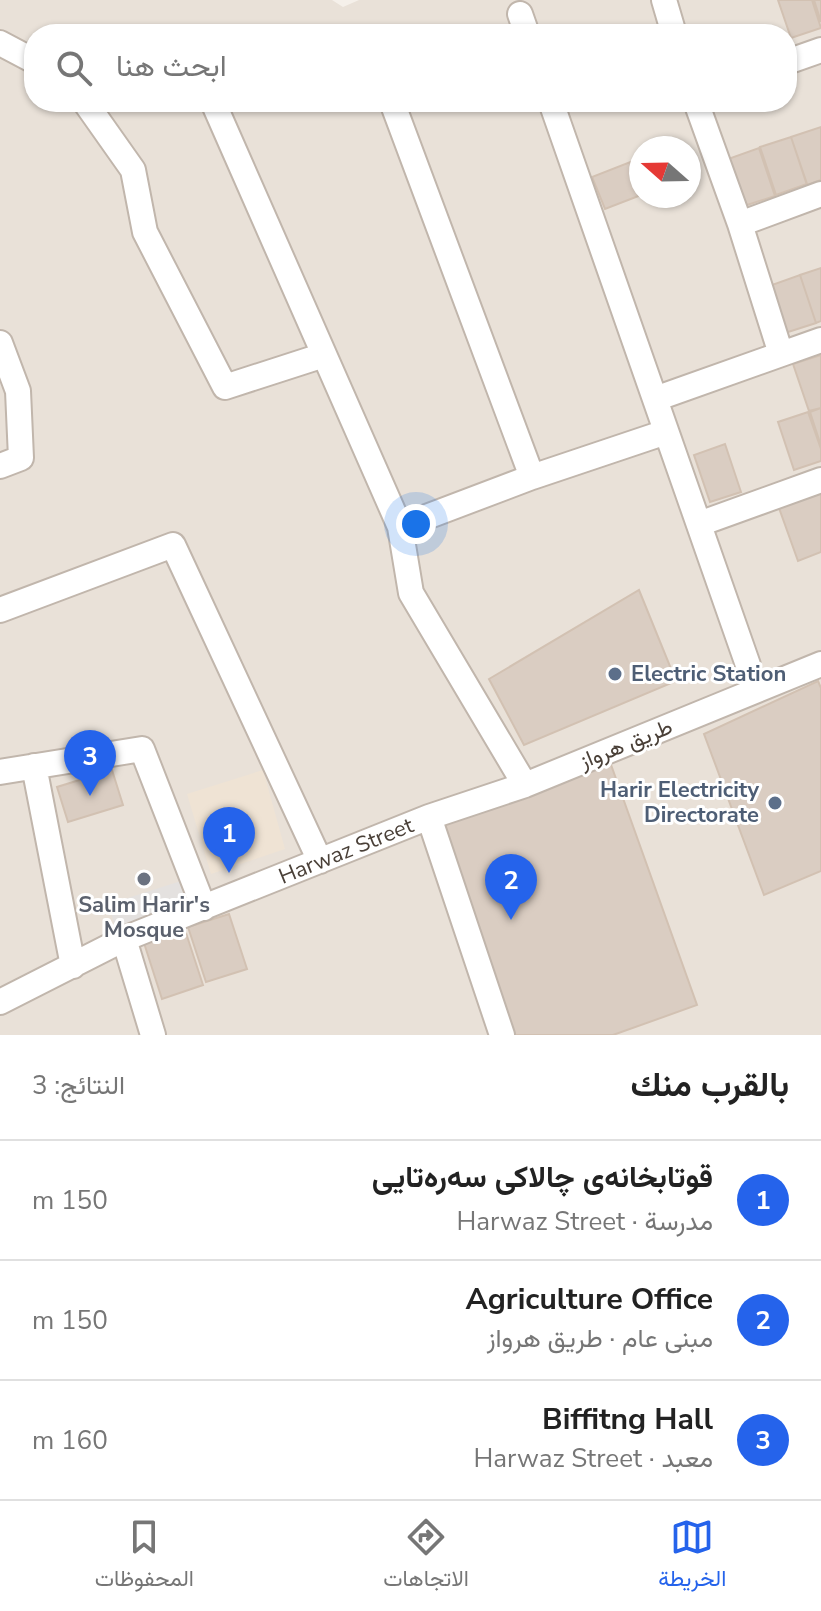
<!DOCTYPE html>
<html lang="ar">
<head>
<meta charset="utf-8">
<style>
  :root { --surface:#fff; --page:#f6f6f6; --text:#222; --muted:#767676; --line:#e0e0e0; --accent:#2563eb }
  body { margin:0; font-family:"Nunito Sans",Vazirmatn,sans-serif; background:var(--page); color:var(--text); direction:rtl }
  .compass { position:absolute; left:629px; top:136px; width:72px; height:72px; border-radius:50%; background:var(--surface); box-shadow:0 2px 6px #0004; rotate:290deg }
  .you { position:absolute; left:416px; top:524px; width:28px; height:28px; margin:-20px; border:6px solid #fff; border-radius:50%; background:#1a73e8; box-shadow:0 0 0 12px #1a73e833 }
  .badge { display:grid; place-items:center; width:52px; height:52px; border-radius:50%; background:var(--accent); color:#fff; font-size:26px; font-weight:700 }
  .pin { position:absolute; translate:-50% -66px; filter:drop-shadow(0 2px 4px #0008) }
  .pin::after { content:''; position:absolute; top:42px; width:28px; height:24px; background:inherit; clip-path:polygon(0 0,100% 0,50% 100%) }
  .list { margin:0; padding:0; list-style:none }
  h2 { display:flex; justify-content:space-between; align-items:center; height:104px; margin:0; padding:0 32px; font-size:34px }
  h2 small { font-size:26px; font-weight:400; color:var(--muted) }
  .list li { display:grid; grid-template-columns:52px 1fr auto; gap:24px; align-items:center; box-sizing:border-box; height:120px; padding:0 32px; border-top:2px solid var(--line) }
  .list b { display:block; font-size:30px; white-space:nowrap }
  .list p { margin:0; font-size:26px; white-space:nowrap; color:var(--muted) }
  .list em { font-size:26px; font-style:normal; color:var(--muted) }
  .icon { flex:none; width:44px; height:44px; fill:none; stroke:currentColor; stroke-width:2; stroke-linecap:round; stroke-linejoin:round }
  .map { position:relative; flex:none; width:821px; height:1035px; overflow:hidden; direction:ltr }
  .search { position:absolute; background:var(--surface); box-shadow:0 2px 6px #0004; left:24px; right:24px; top:24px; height:88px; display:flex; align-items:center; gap:20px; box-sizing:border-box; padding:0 28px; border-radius:32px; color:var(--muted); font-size:30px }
  .sheet { height:464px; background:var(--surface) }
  nav { display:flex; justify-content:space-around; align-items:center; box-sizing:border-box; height:112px; border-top:2px solid var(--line); background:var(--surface); font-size:22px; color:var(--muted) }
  nav a { display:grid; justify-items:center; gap:4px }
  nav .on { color:var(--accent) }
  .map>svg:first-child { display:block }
  .residential { fill:#e9e1d8; fill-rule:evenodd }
  .education { fill:#efe3d4 }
  .parking { fill:#e4e1df }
  .building { fill:#dacdc2; stroke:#d2c1b2; stroke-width:2 }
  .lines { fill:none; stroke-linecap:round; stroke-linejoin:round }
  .minor-casing { stroke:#c1b6ac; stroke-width:28 }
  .minor { stroke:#fff; stroke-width:24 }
  .service-dot { fill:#5c6f8a; stroke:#fff; stroke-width:3 }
  .worship-dot { fill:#6b7280; stroke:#fff; stroke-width:3 }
  .labels { text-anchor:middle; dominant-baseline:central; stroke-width:6; stroke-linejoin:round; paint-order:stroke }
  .service-label { font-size:22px; font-weight:bold; fill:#4e5e75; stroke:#fff; text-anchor:start }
  .street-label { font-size:22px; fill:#4a4038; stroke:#fff }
  .worship-label { font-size:22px; font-weight:bold; fill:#5b616d; stroke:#fff }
</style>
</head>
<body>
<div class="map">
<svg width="821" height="1035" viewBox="0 0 821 1035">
  <rect width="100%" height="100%" fill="#f5f0ea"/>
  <!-- residential -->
  <path class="residential" d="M0,0H332L343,7L359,0H821V1035H0ZM34,34H787V102H34ZM641,148H689V196H641Z"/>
  <!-- education -->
  <path class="education" d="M263,770L285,849L211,874L187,794Z"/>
  <!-- parking -->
  <path class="parking" d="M184,880L191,899L115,928L109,904Z"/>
  <!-- building -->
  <path class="building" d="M778,0H812L821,28L791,38Z
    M814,0H821V22Z
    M821,127V180L807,185L791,137Z
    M791,137L807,184L776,195L760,147Z
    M759,148L775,196L744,206L728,159Z
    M638,159L641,167V195L605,209L592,177Z
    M821,268V321L816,323L800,275Z
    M800,275L816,323L785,333L769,286Z
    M821,355V408L809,411L793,364Z
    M821,408V446L810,412Z
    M808,412L821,449V461L794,470L778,422Z
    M725,444L741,492L710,502L694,455Z
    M821,493V552L798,561L779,508Z
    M639,590L676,681L524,745L489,679Z
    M818,681L821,688V871L764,895L704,734Z
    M610,762L697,1005L613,1035H514L439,824Z
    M112,770L123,805L68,822L57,787Z
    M229,914L247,969L206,982L188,927Z
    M185,930L203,985L162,999L144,943Z"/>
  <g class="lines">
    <defs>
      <path id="minor" d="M664,0L674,34
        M520,14L527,34
        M0,43L34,61
        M787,62L821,50
        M85,102L133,170L145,232L225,387L324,355
        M213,102L400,527L411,593L525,785
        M392,102L532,477
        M551,102L748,665
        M696,102L740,224L821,194
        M740,224L781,354
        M0,343L18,391L21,458L0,466
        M655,399L821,340
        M699,524L821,480
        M400,527L532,477L666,432
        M0,610L173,545L320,861
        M34,766L73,966
        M0,772L142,749L204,908
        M429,817L502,1035
        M124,939L153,1035
        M0,1002L124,939L429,817L525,785L821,664"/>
    </defs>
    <!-- minor casing -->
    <use href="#minor" class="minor-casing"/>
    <!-- minor -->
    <use href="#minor" class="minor"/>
  </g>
  <!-- markers -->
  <g class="service-dot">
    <circle cx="615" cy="674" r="8"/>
    <circle cx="775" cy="803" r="8"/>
  </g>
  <circle class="worship-dot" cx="144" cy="879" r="8"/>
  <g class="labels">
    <!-- service labels -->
    <g class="service-label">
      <text x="631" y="674">Electric Station</text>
      <text x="759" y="790" text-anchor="end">Harir Electricity<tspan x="759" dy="25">Directorate</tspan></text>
    </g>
    <!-- street labels -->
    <g class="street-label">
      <text transform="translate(626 744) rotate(-22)">طريق هرواز</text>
      <text transform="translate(346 851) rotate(-22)">Harwaz Street</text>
    </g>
    <!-- worship labels -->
    <g class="worship-label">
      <text x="144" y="905">Salim Harir's<tspan x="144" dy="25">Mosque</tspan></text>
    </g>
  </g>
</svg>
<svg class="compass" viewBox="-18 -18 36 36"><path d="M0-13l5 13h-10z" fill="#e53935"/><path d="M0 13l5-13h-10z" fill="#767676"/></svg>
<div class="you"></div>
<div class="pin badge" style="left:229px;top:873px">1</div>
<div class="pin badge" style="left:511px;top:920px">2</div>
<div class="pin badge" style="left:90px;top:796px">3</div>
<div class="search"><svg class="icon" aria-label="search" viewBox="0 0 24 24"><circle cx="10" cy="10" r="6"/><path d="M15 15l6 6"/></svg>ابحث هنا</div>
</div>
<section class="sheet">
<h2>بالقرب منك<small>النتائج: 3</small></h2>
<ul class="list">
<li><span class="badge">1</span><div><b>قوتابخانەی چالاکی سەرەتایی</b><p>مدرسة · Harwaz Street</p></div><em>150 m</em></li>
<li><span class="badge">2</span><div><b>Agriculture Office</b><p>مبنى عام · طريق هرواز</p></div><em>150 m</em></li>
<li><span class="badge">3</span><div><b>Biffitng Hall</b><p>معبد · Harwaz Street</p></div><em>160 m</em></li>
</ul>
</section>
<nav>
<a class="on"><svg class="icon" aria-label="map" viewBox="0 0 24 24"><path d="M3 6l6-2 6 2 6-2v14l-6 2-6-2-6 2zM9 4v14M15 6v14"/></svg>الخريطة</a>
<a><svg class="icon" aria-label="directions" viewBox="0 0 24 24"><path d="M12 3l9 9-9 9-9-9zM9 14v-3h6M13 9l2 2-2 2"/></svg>الاتجاهات</a>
<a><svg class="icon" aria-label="saved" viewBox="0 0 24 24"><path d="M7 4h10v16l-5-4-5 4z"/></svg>المحفوظات</a>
</nav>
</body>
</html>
